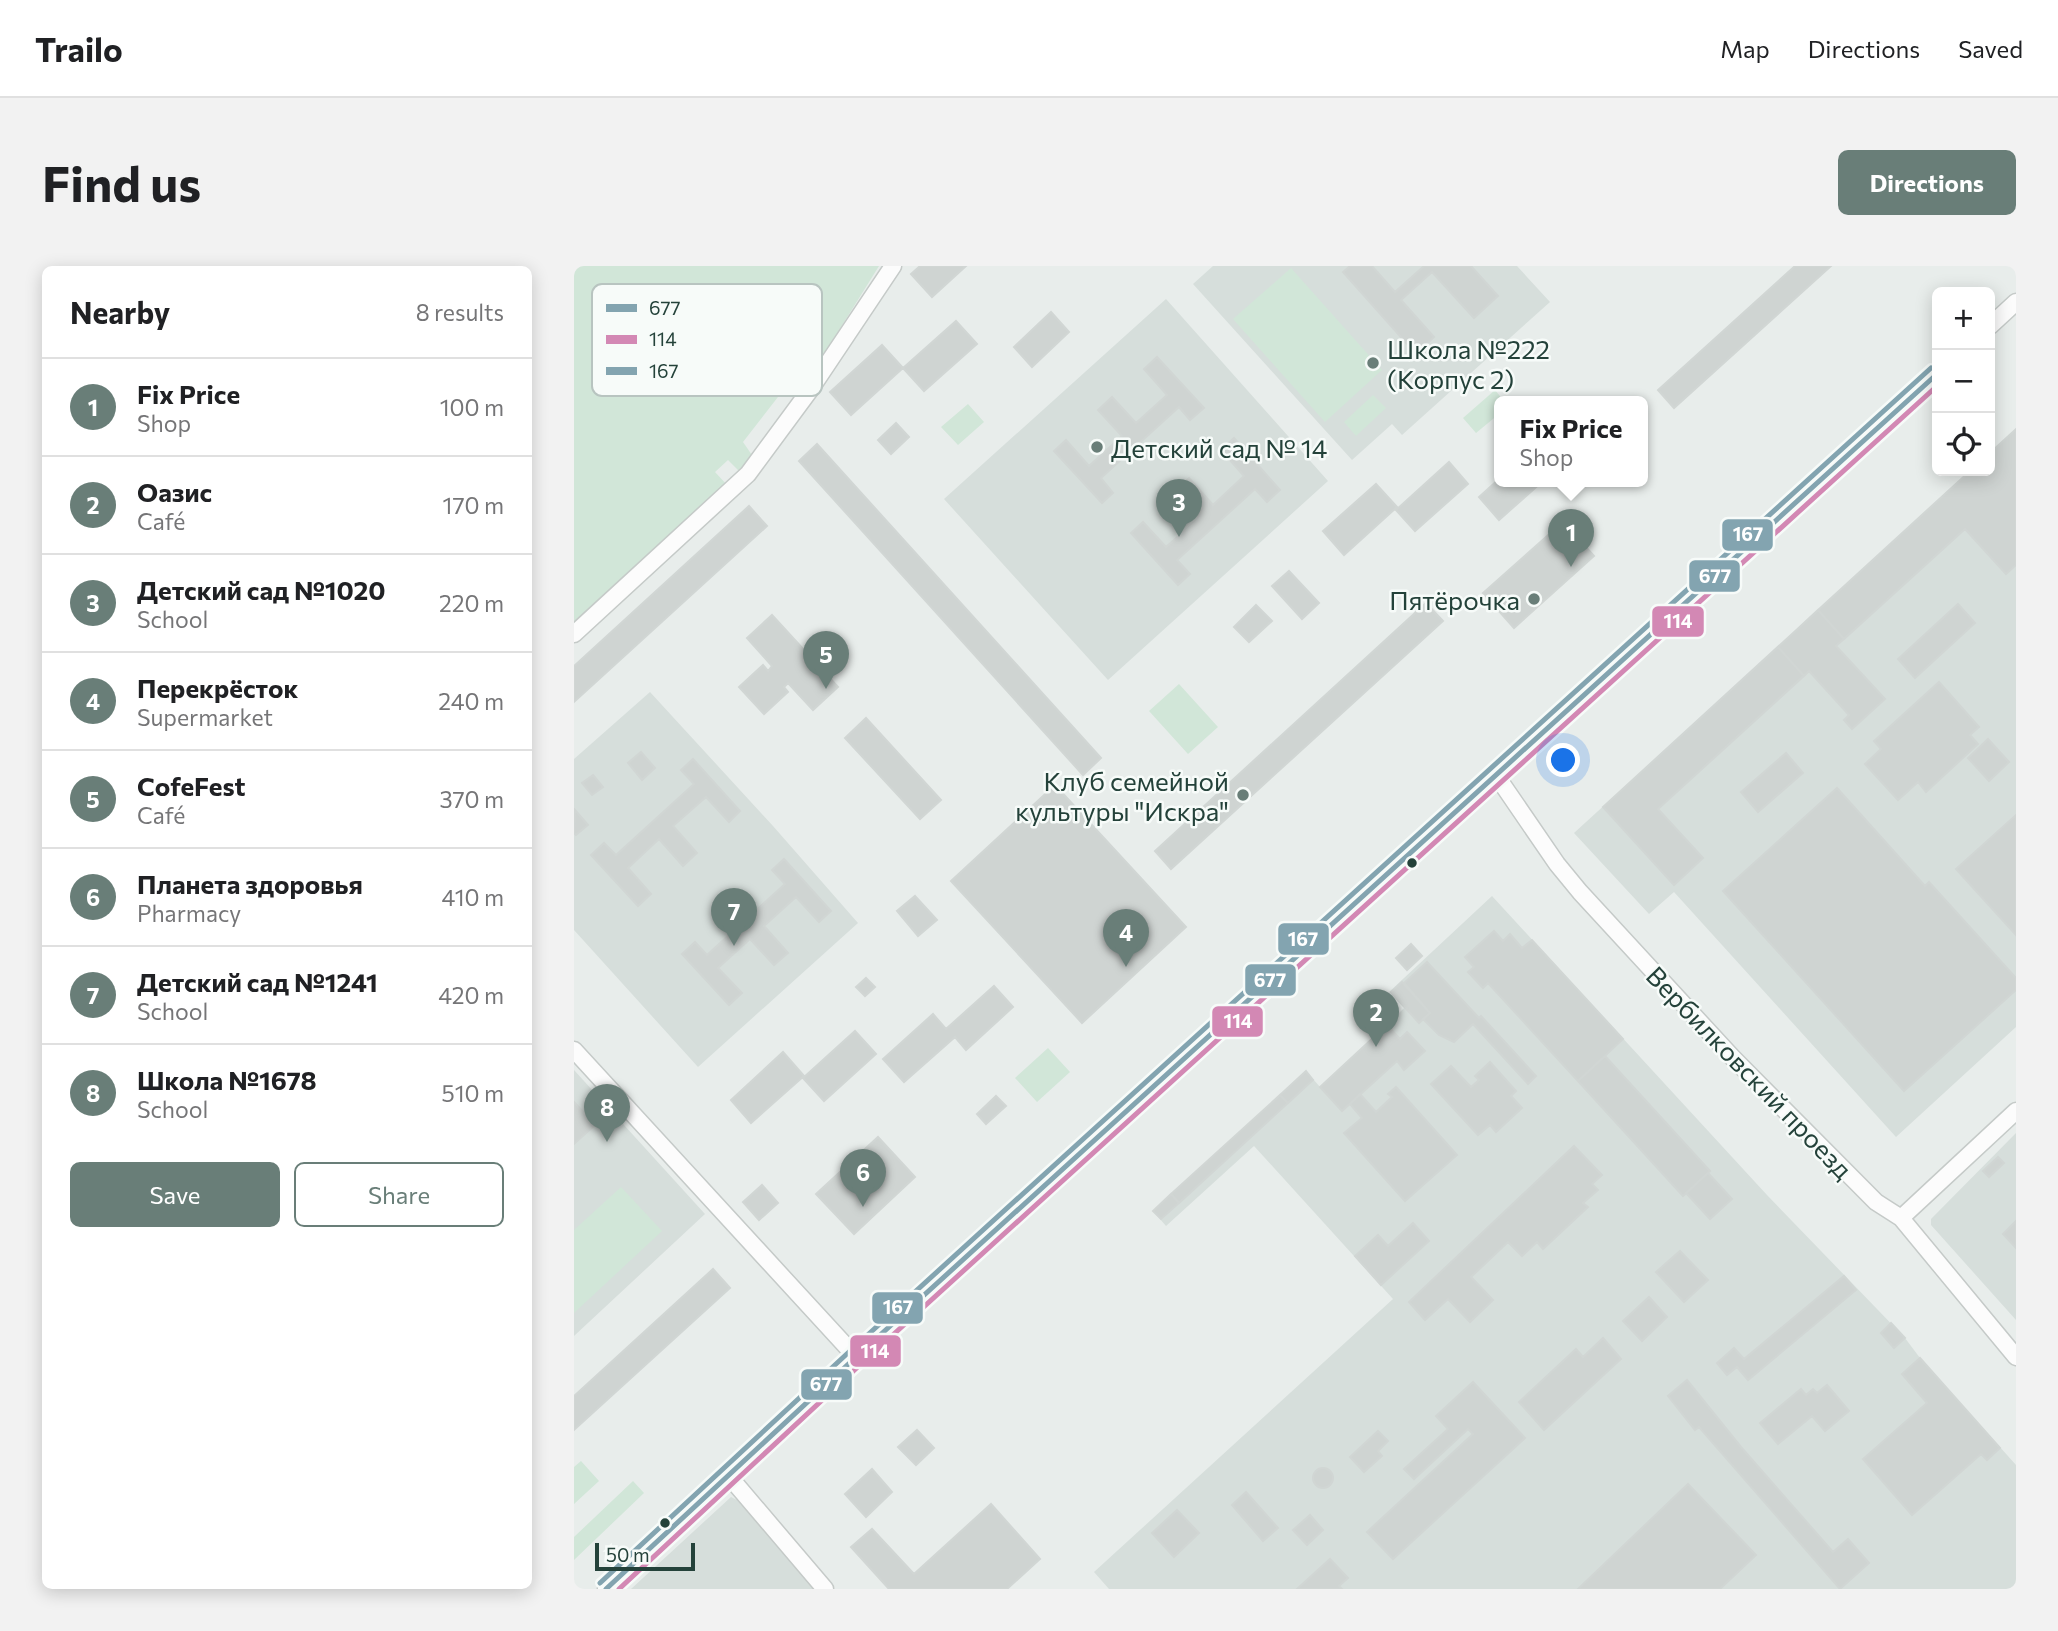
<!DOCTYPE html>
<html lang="en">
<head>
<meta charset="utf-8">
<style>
  :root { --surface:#fff; --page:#f2f2f2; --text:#202124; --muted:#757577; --line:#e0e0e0; --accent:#697e78 }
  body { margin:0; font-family:Commissioner,sans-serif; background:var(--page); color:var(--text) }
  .controls { position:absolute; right:21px; top:21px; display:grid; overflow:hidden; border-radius:10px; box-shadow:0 4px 18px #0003 }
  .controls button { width:63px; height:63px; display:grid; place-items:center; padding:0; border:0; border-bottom:2px solid var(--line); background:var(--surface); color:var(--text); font:35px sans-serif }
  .scale { position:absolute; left:21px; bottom:18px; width:100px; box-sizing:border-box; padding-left:7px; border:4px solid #24423a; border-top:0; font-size:19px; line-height:24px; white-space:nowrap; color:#24423a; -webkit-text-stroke:5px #f7fbf9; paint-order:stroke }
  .you { position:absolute; left:990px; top:495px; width:24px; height:24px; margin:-18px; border:5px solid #fff; border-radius:50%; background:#1a73e8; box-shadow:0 0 0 10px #1a73e833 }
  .badge { display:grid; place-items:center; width:46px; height:46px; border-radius:50%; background:var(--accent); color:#fff; font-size:23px; font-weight:700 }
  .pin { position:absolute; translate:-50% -58px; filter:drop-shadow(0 2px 4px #0008) }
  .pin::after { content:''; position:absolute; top:37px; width:24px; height:21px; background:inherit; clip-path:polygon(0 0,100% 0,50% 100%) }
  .popup { position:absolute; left:920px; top:130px; width:154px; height:91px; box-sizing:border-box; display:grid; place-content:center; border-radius:10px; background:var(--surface); filter:drop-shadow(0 2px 5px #0005); font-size:23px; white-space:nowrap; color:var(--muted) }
  .popup b { font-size:26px; color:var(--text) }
  .popup::after { content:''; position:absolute; left:50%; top:100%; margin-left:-14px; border:14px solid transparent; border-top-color:var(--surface) }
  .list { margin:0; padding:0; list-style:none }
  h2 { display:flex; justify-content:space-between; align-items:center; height:91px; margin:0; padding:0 28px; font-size:30px }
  h2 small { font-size:23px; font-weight:400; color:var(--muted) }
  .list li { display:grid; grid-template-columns:46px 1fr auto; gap:21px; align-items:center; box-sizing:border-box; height:98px; padding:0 28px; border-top:2px solid var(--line) }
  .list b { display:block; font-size:26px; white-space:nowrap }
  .list p { margin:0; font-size:23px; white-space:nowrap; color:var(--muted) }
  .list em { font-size:23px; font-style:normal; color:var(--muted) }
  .actions { display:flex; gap:14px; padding:21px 28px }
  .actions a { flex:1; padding:16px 0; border:2px solid var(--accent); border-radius:10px; text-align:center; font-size:24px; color:var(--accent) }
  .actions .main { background:var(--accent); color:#fff }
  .icon { flex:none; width:38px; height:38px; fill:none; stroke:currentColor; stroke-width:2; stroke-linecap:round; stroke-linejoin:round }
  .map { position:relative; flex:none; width:1442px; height:1323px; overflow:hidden; border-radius:10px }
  header { display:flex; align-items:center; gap:42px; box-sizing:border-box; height:98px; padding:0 35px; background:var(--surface); border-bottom:2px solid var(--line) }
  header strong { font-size:33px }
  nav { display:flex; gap:38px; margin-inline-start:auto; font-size:24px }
  .intro { display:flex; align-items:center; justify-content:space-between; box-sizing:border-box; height:168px; padding:0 42px }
  h1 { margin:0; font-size:49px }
  .button { padding:18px 32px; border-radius:10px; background:var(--accent); color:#fff; font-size:24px; font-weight:700 }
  main { display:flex; gap:42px; padding:0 42px }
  aside { flex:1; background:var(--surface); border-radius:10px; box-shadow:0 4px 18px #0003 }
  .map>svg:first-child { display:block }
  .built { fill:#d6dedb }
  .green { fill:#d1e6d8 }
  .building { fill:#cfd4d2; stroke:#d1d6d4; stroke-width:2 }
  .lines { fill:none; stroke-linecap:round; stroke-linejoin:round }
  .minor-casing { stroke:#c5cac8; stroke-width:19 }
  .minor { stroke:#fcfcfc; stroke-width:16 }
  .bus-1-casing { stroke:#f7fbf9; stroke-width:10 }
  .bus-2-casing { stroke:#f7fbf9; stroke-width:10 }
  .bus-3-casing { stroke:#f7fbf9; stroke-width:10 }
  .bus-1 { stroke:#83a4b0; stroke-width:5 }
  .bus-2 { stroke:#d388b4; stroke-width:5 }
  .bus-3 { stroke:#83a4b0; stroke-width:5 }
  .poi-dot { fill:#697e78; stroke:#f7fbf9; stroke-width:2.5 }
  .bus-dot { fill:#24423a; stroke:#f7fbf9; stroke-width:2.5 }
  .labels { text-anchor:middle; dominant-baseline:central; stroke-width:5; stroke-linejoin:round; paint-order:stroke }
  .poi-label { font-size:26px; fill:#24423a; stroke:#f7fbf9; text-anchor:start }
  .street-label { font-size:26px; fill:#24423a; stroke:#f7fbf9 }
  .key { fill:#f7fbf9; stroke:#b8c4c0; stroke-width:2 }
  .key-label { font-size:19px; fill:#24423a }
  .line-badge { stroke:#f7fbf9; stroke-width:2.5 }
  .badge-label { font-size:19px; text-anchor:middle; font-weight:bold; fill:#fff }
</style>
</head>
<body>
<header>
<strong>Trailo</strong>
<nav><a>Map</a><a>Directions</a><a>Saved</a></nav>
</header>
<div class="intro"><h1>Find us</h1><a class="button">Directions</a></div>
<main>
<aside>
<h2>Nearby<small>8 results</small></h2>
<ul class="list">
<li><span class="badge">1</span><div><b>Fix Price</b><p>Shop</p></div><em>100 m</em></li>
<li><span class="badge">2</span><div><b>Оазис</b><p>Café</p></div><em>170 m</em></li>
<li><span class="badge">3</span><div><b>Детский сад №1020</b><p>School</p></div><em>220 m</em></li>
<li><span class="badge">4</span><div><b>Перекрёсток</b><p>Supermarket</p></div><em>240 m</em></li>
<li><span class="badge">5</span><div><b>CofeFest</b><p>Café</p></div><em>370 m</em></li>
<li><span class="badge">6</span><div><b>Планета здоровья</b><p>Pharmacy</p></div><em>410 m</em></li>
<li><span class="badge">7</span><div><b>Детский сад №1241</b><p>School</p></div><em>420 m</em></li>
<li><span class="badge">8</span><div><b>Школа №1678</b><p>School</p></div><em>510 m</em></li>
</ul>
<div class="actions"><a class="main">Save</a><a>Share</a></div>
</aside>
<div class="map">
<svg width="1442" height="1323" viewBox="0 0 1442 1323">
  <rect width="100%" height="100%" fill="#e8edeb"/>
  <!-- built -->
  <path class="built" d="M639,0H943L976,36L828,169L818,158L778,194L619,18Z
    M592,33L754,215L534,414L370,233Z
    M1442,163V761L1322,871L1100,626L1075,648L1000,567L1396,205H1416V187Z
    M76,426L199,560L284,657L124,801L0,664V493Z
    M918,630L1193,929L1331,1072L1346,1092L1442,1199V1323H535L520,1306L819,1033L680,880L592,960L579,945L732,805L746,821L813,759L830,742L815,726Z
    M0,804L131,948L0,1070Z
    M1442,867V1054L1357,959V953Z
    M157,1231L163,1234L241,1323H57Z"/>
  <!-- green -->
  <path class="green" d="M0,0H305L244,98L221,129L211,122L169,176L180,192L168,208L154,194L141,206L154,220L0,363Z
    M717,2L808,104L751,156L659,53Z
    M921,124L930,135H925V148L902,167L889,152Z
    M799,129L812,142L782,170L770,156Z
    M394,138L410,156L384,179L367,161Z
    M605,418L644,461L614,488L575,445Z
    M474,782L496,806L463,836L441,812Z
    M47,921L88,965L0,1047V964Z
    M7,1195L25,1215L0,1238V1201Z
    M59,1215L70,1227L0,1294V1271Z"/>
  <!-- building -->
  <path class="building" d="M346,0H392L358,31L337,8Z
    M776,0H798L821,26L850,0H897L924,30L900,52L858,6L827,34L860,71L842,88L769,6Z
    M1221,0H1257L1100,142L1084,124Z
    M477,46L495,66L458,101L440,81Z
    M382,55L403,78L350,125L329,102Z
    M308,79L329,102L277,149L256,126Z
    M583,91L630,142L616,154L605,141L527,212L539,227L528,237L480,185L492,174L515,200L548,170L524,144L538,131L562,157L593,129L570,103Z
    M322,157L335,171L317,188L304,174Z
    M1442,163V299L1432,308L1391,263L1262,380L1311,433L1278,463L1270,454L1275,449L1235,405L1084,543L1129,592L1100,619L1029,541L1396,205H1416V187Z
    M1442,163V299L1432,308L1391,263L1270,373L1244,344L1396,205H1416V187Z
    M660,172L706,224L693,236L681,223L603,294L616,308L604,319L557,267L569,256L592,281L625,252L601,225L615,212L639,239L670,210L647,184Z
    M243,178L527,492L509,509L225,195Z
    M875,196L894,218L841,265L822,244Z
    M925,213V215H969L925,254L905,231Z
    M802,218L823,241L770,289L749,265Z
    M175,240L193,260L0,436V400Z
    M989,256L1020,290L940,362L909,327Z
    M715,305L745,337L728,353L698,320Z
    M852,337L869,355L597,603L581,585Z
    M1384,338L1401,357L1341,412L1324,393Z
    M682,339L698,355L675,376L660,361Z
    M1244,344L1270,373L1262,380L1311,433L1278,463L1270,454L1275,449L1235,405L1230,410L1204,381Z
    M198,349L264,421L239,444L214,417L210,421L214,426L190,448L165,421L189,399L194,405L198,400L173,372Z
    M1204,381L1230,410L1084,543L1129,592L1100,619L1029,541Z
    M1365,416L1405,461L1396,469L1404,478L1352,526L1344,516L1324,534L1291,498L1307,483L1300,475Z
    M292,452L367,534L346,553L271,472Z
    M1414,473L1435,496L1415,515L1394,492Z
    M67,486L81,502L68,514L54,497Z
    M1212,487L1229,507L1184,546L1167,526Z
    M119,493L166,545L155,556L132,531L99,560L123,587L109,600L85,573L54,602L77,628L64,640L17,589L30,577L42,589L120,518L107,504Z
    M19,509L29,521L18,529L8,517Z
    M481,519L612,661L508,757L377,615Z
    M1263,522L1351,620L1355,616L1442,712V724L1330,825L1149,625Z
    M1,544L14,559L2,569L0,567Z
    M1442,549V669L1382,603Z
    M210,593L257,645L245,656L222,631L190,660L214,687L200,699L176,673L144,702L168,727L155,739L108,688L121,676L133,689L211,618L198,604Z
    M341,630L363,654L344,670L323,645Z
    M920,665L929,675L936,668L948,682L958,674L1049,773L1004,815L914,717L909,722L894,706L900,701L891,691Z
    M837,678L848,690L833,704L822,692Z
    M853,696L905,752L907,750L962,810L954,818L899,758L880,776L865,769L849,753L856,747L830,717Z
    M292,712L301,721L291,730L282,721Z
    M828,716L856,747L845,757L817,726Z
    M420,720L439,741L392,784L381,771L330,816L309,793L359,748L372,763Z
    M813,759L826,773L833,766L851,785L830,804L823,795L768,845L746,821Z
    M281,765L302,788L250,835L229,812Z
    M209,786L230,810L177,857L157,834Z
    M1031,790L1136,905L1109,930L1004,815Z
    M916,796L942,825L937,830L948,842L922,866L916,859L904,869L857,818L877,800L897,821L905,814L901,810Z
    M732,805L739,814L714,837L706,829Z
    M822,821L883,889L831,935L770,867L788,852L776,838L786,828L802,846L818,831L814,828Z
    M706,829L714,837L605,937L597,928Z
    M422,830L432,840L412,858L403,848Z
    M0,836L21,859L0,878Z
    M304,871L341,911L280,968L242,928Z
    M1000,880L1028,909L1018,918L1024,924L1009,937L1014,941L969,983L963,976L948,990L934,976L897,1011L919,1034L896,1056L874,1033L851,1054L835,1036Z
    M1424,891L1430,897L1415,911L1409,905Z
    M1134,907L1158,933L1136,953L1112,927Z
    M188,919L204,937L185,954L169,936Z
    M597,928L605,937L587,953L579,945Z
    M1442,955V982L1429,968Z
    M839,957L855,975L807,1019L781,990L804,969L814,980Z
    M1106,985L1134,1014L1110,1036L1082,1006Z
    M139,1003L156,1022L0,1164V1130Z
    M1270,1010L1282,1024L1174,1114L1163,1101L1153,1109L1143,1097L1160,1082L1170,1093Z
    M1075,1031L1093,1051L1068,1075L1049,1055Z
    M1317,1057L1331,1072L1320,1082L1307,1067Z
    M1029,1072L1047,1093L970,1164L945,1136L1002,1083L1009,1091Z
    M1346,1092L1426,1182L1413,1194L1407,1188L1338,1249L1289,1193L1353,1137L1328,1108Z
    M1113,1114L1167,1181L1259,1286L1274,1273L1295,1297L1266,1323L1125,1161L1121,1164L1094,1130Z
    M899,1116L951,1172L819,1293L793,1266L899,1168L894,1163L840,1213L830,1203L874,1163L862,1150Z
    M1253,1119L1275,1145L1251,1165L1238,1150L1204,1178L1186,1157L1227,1123L1232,1129L1239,1123L1243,1127Z
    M343,1164L360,1182L342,1199L324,1181Z
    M804,1165L814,1175L804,1185L808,1190L790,1206L776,1191Z
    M739 1212a10 10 0 1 1 20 0a10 10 0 1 1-20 0Z
    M298,1203L318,1226L292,1251L271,1228Z
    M1114,1218L1182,1289L1146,1323H1004Z
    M672,1226L704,1262L689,1275L658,1239Z
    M417,1238L466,1293L433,1323H315L277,1281L298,1263L340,1308Z
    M603,1244L625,1267L600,1291L578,1267Z
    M736,1249L749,1264L733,1279L719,1264Z
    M756,1293L774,1312L765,1320L768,1323H723Z"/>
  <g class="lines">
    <defs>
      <path id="minor" d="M1416,60L1442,36
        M0,368L174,208L236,124L319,0
        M922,509L983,598L1006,626L1159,792L1302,936L1327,952L1442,1091
        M0,784L282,1091
        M1327,952L1442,845
        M154,1209L251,1323
        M32,1323L282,1091L984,454L1363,108"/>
    </defs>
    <!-- minor casing -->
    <use href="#minor" class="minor-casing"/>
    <!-- minor -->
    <use href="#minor" class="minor"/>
    <defs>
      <path id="bus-1" d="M32,1323L282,1091L1363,108"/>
      <path id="bus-2" d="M45,1323L288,1097L1363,120"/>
      <path id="bus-3" d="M26,1317L276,1085L1357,102"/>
    </defs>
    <!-- bus-1 casing -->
    <use href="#bus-1" class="bus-1-casing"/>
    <!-- bus-2 casing -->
    <use href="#bus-2" class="bus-2-casing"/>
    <!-- bus-3 casing -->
    <use href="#bus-3" class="bus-3-casing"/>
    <!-- bus-1 -->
    <use href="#bus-1" class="bus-1"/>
    <!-- bus-2 -->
    <use href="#bus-2" class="bus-2"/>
    <!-- bus-3 -->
    <use href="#bus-3" class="bus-3"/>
  </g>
  <!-- markers -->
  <g class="poi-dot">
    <circle cx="799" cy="97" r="7"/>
    <circle cx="523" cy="181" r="7"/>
    <circle cx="960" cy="333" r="7"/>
    <circle cx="669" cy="529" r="7"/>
  </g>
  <g class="bus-dot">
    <circle cx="838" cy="597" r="6"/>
    <circle cx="91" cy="1257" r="6"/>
  </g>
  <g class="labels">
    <!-- poi labels -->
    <g class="poi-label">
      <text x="813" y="82">Школа №222<tspan x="813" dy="30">(Корпус 2)</tspan></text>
      <text x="537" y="181">Детский сад № 14</text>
      <text x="946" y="333" text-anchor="end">Пятёрочка</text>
      <text x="655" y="514" text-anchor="end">Клуб семейной<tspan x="655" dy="30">культуры "Искра"</tspan></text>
    </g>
    <!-- street labels -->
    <g class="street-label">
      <text transform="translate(1176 806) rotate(46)">Вербилковский проезд</text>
    </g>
  </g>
  <!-- legend -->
  <rect x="18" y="18" width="230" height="112" rx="10" class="key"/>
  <rect x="32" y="38" width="31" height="8" fill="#83a4b0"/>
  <rect x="32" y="69" width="31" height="9" fill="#d388b4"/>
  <rect x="32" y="101" width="31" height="8" fill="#83a4b0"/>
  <g class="key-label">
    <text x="75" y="49">677</text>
    <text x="75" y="80">114</text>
    <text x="75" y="112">167</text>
  </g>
  <g class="line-badge">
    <rect x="1147" y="252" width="53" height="34" rx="7" fill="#83a4b0"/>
    <rect x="1114" y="293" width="53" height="34" rx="7" fill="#83a4b0"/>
    <rect x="1077" y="339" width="54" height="33" rx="7" fill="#d388b4"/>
    <rect x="703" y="656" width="53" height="34" rx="7" fill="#83a4b0"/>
    <rect x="670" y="697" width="53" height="34" rx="7" fill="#83a4b0"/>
    <rect x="637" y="739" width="53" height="33" rx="7" fill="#d388b4"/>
    <rect x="297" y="1025" width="53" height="34" rx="7" fill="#83a4b0"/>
    <rect x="275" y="1068" width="53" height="34" rx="7" fill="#d388b4"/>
    <rect x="226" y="1102" width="53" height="33" rx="7" fill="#83a4b0"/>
  </g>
  <g class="badge-label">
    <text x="1174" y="275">167</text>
    <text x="1141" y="317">677</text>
    <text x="1104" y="362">114</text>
    <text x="729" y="680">167</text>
    <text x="696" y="721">677</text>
    <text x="664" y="762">114</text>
    <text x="324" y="1048">167</text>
    <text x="301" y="1092">114</text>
    <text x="252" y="1125">677</text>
  </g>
</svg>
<div class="controls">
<button>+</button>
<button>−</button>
<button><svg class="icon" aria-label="locate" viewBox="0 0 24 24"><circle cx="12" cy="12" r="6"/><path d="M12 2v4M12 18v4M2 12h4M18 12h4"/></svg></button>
</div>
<div class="scale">50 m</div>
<div class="you"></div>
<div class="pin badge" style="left:997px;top:301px">1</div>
<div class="popup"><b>Fix Price</b>Shop</div>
<div class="pin badge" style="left:802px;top:781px">2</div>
<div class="pin badge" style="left:605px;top:271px">3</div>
<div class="pin badge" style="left:552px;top:701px">4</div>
<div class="pin badge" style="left:252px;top:423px">5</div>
<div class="pin badge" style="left:289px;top:941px">6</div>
<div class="pin badge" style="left:160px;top:680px">7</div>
<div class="pin badge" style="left:33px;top:876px">8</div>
</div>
</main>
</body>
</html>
